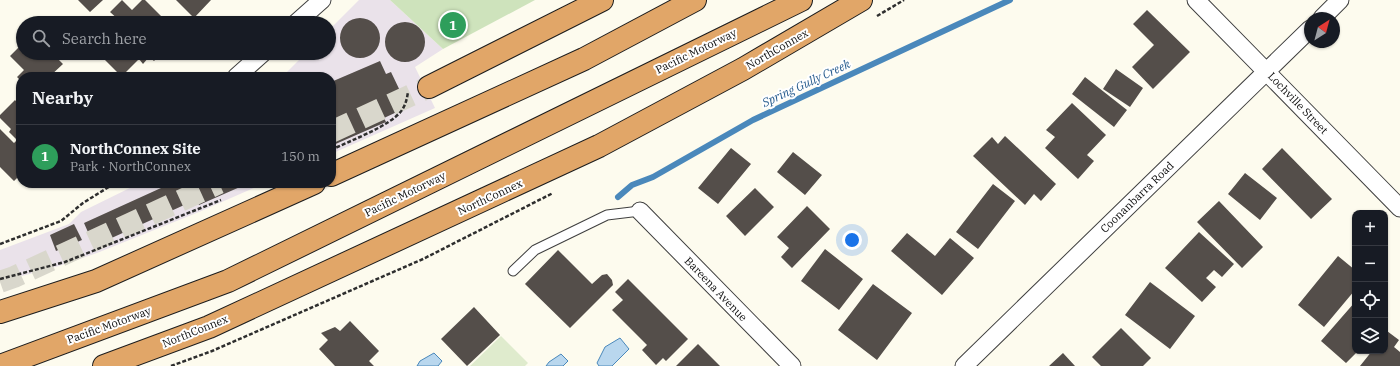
<!DOCTYPE html>
<html lang="en">
<head>
<meta charset="utf-8">
<style>
  :root { --surface:#171b24; --page:#20242c; --text:#f1f3f6; --muted:#9ea1a6; --line:#363941; --accent:#d19ea0 }
  body { margin:0; font-family:"IBM Plex Serif",serif; background:var(--page); color:var(--text) }
  .controls { position:absolute; right:12px; bottom:12px; display:grid; overflow:hidden; border-radius:8px; box-shadow:0 1px 3px #0004 }
  .controls button { width:36px; height:36px; display:grid; place-items:center; padding:0; border:0; border-bottom:1px solid var(--line); background:var(--surface); color:var(--text); font:20px sans-serif }
  .compass { position:absolute; left:1304px; top:12px; width:36px; height:36px; border-radius:50%; background:var(--surface); box-shadow:0 1px 3px #0004; rotate:36deg }
  .you { position:absolute; left:852px; top:240px; width:14px; height:14px; margin:-10px; border:3px solid #fff; border-radius:50%; background:#1a73e8; box-shadow:0 0 0 6px #1a73e833 }
  .badge { display:grid; place-items:center; width:26px; height:26px; border-radius:50%; background:var(--accent); color:#fff; font-size:13px; font-weight:700 }
  .pin { position:absolute; translate:-50% -50%; border:2px solid #fff; box-shadow:0 1px 4px #0006 }
  .list { margin:0; padding:0; list-style:none }
  h2 { display:flex; justify-content:space-between; align-items:center; height:52px; margin:0; padding:0 16px; font-size:17px }
  h2 small { font-size:13px; font-weight:400; color:var(--muted) }
  .list li { display:grid; grid-template-columns:26px 1fr auto; gap:12px; align-items:center; box-sizing:border-box; height:64px; padding:0 16px; border-top:1px solid var(--line) }
  .list b { display:block; font-size:15px; white-space:nowrap }
  .list p { margin:0; font-size:13px; white-space:nowrap; color:var(--muted) }
  .list em { font-size:13px; font-style:normal; color:var(--muted) }
  .icon { flex:none; width:22px; height:22px; fill:none; stroke:currentColor; stroke-width:2; stroke-linecap:round; stroke-linejoin:round }
  .map { position:relative; flex:none; width:1400px; height:366px; overflow:hidden }
  .search { position:absolute; background:var(--surface); box-shadow:0 1px 3px #0004; left:16px; top:16px; width:320px; height:44px; display:flex; align-items:center; gap:10px; box-sizing:border-box; padding:0 14px; border-radius:22px; color:var(--muted); font-size:15px }
  .panel { position:absolute; background:var(--surface); box-shadow:0 1px 3px #0004; left:16px; top:72px; width:320px; height:116px; border-radius:16px }
  .map>svg:first-child { display:block }
  .industrial { fill:#eae2ea }
  .green { fill:#cee3bc }
  .pitch { fill:#dfebcd }
  .water { fill:#b9d7ee; stroke:#4a88bb }
  .lines { fill:none; stroke-linecap:round; stroke-linejoin:round }
  .stream { stroke:#4a88bb; stroke-width:6 }
  .building { fill:#544e4a }
  .highway-tunnel { stroke:#d9d7cc; stroke-width:22; stroke-dasharray:22 11; stroke-linecap:butt }
  .lane-casing { stroke:#3f3f3f; stroke-width:11 }
  .street-casing { stroke:#3f3f3f; stroke-width:19 }
  .highway-casing { stroke:#1d1d1d; stroke-width:24 }
  .path { stroke:#2e2e2e; stroke-width:2.5; stroke-dasharray:4 2; stroke-linecap:butt }
  .lane { stroke:#fff; stroke-width:9 }
  .street { stroke:#fff; stroke-width:17 }
  .highway { stroke:#e1a668; stroke-width:22 }
  .labels { text-anchor:middle; dominant-baseline:central; stroke-width:4; stroke-linejoin:round; paint-order:stroke }
  .street-label { font-size:11px; fill:#0c0c0c; stroke:#fff }
  .water-label { font-size:12px; font-style:italic; fill:#265b8d; stroke:#fff }
</style>
</head>
<body>
<div class="map">
<svg width="1400" height="366" viewBox="0 0 1400 366">
  <rect width="100%" height="100%" fill="#fdfbee"/>
  <!-- industrial -->
  <path class="industrial" d="M359,0H390L443,49L415,67L435,108L331,154V77H282L306,53H329V30Z
    M140,183H265L199,212L97,253L59,266L0,282V250L69,224L81,212Z"/>
  <!-- green -->
  <path class="green" d="M390,0H535L443,49Z"/>
  <!-- pitch -->
  <path class="pitch" d="M501,336L528,363L525,366H470Z"/>
  <!-- water -->
  <path class="water" d="M620,338L629,349L612,366H599L597,363L605,347Z
    M434,353L442,361L438,366H417L420,361Z
    M561,354L568,361L563,366H546L549,362Z"/>
  <g class="lines">
    <!-- stream -->
    <path class="stream" d="M618,197L632,185L653,177L753,120L1010,0"/>
  </g>
  <!-- building -->
  <path class="building" d="M78,0H103L90,12Z
    M122,0L132,10L142,0H145L168,23H118L120,21L110,12Z
    M176,0H211L194,18Z
    M1147,10L1190,52L1153,89L1132,67L1154,45L1133,24Z
    M340 38a20 20 0 1 1 40 0a20 20 0 1 1-40 0Z
    M385 42a20 20 0 1 1 40 0a20 20 0 1 1-40 0Z
    M23,43V53H45L46,54L48,53H52L63,64L49,77H21V81L17,77L24,70L10,56Z
    M98,53H162L154,61L149,57L143,64L139,59L123,75L120,72L118,73Z
    M380,61L386,74L391,72L402,95L394,98L399,111L384,118L386,122L331,146V82Z
    M1116,69L1143,88L1130,107L1103,89Z
    M1085,77L1127,110L1114,127L1072,94Z
    M15,100L21,107V174L14,181L0,167V129L14,143L17,140L9,132L11,129L0,118V115Z
    M1072,103L1106,135L1087,155L1094,161L1078,179L1045,148L1055,137L1046,130Z
    M1005,136L1056,184L1041,201L1034,194L1025,205L973,156L992,137L998,144Z
    M731,148L751,164L718,204L698,188Z
    M1282,148L1332,199L1311,219L1262,169Z
    M793,152L822,175L805,195L777,172Z
    M1245,173L1277,198L1260,220L1228,194Z
    M172,183H185L193,201L94,246L84,223Z
    M189,183H249L199,205Z
    M993,184L1015,201L978,249L956,232Z
    M755,188L774,207L745,236L726,216Z
    M1219,201L1263,247L1242,268L1197,222Z
    M807,206L830,229L792,268L781,257L789,248L777,237Z
    M74,224L82,240L56,251L50,235Z
    M1199,232L1234,264L1222,277L1214,270L1206,278L1216,287L1202,302L1165,268Z
    M907,233L935,256L950,238L974,258L942,295L891,251Z
    M825,249L863,279L839,310L801,281Z
    M558,250L592,284L602,275L607,274L612,280L613,285L570,328L525,284Z
    M1338,256L1355,270V290L1324,327L1298,305Z
    M628,279L688,339L666,361L663,358L656,365L642,350L647,345L612,310L623,300L615,292Z
    M1150,282L1195,316L1170,349L1125,315Z
    M873,284L912,313L877,360L838,330Z
    M1355,302V351H1358L1346,363L1321,341Z
    M474,307L500,335L467,366L441,339Z
    M350,321L379,351L369,361L374,366H335L319,349L328,340L321,333L335,327L340,331Z
    M1121,328L1151,358L1143,366H1101L1092,357Z
    M1387,331L1399,340L1394,347L1400,352V366H1360L1372,351H1385V334Z
    M698,344L720,366H676Z
    M1063,353L1075,366H1049Z"/>
  <g class="lines">
    <!-- highway-tunnel -->
    <path class="highway-tunnel" d="M331,132L429,87
      M0,282L14,277L219,183"/>
    <defs>
      <path id="lane" d="M513,271L535,250L607,215L640,211"/>
      <path id="street" d="M1196,0L1400,208
        M1322,18L1340,0
        M296,23L322,0
        M236,77L263,53
        M640,211L792,366
        M964,366L1310,29"/>
      <path id="highway" d="M429,87L602,0
        M331,175L584,59L695,0
        M0,312L96,281L314,183
        M0,366L228,281L801,0
        M104,366L209,327L599,146L743,69L861,0"/>
    </defs>
    <!-- lane casing -->
    <use href="#lane" class="lane-casing"/>
    <!-- street casing -->
    <use href="#street" class="street-casing"/>
    <!-- highway casing -->
    <use href="#highway" class="highway-casing"/>
    <!-- path -->
    <path class="path" d="M877,16L904,0
      M331,150C349,141 391,126 402,110C406,104 407,98 408,92
      M0,244L61,221L83,203L115,183
      M0,279L65,262L221,200
      M171,366L212,351L423,259L553,193"/>
    <!-- lane -->
    <use href="#lane" class="lane"/>
    <!-- street -->
    <use href="#street" class="street"/>
    <!-- highway -->
    <use href="#highway" class="highway"/>
  </g>
  <g class="labels">
    <!-- street labels -->
    <g class="street-label">
      <text transform="translate(777 49) rotate(-30)">NorthConnex</text>
      <text transform="translate(696 51) rotate(-26)">Pacific Motorway</text>
      <text transform="translate(1298 103) rotate(46)">Lochville Street</text>
      <text transform="translate(405 194) rotate(-26)">Pacific Motorway</text>
      <text transform="translate(490 197) rotate(-25)">NorthConnex</text>
      <text transform="translate(1137 197) rotate(-44)">Coonanbarra Road</text>
      <text transform="translate(716 289) rotate(46)">Bareena Avenue</text>
      <text transform="translate(109 325) rotate(-20)">Pacific Motorway</text>
      <text transform="translate(195 331) rotate(-22)">NorthConnex</text>
    </g>
    <!-- water labels -->
    <g class="water-label">
      <text transform="translate(806 83) rotate(-25)">Spring Gully Creek</text>
    </g>
  </g>
</svg>
<div class="controls">
<button>+</button>
<button>−</button>
<button><svg class="icon" aria-label="locate" viewBox="0 0 24 24"><circle cx="12" cy="12" r="6"/><path d="M12 2v4M12 18v4M2 12h4M18 12h4"/></svg></button>
<button><svg class="icon" aria-label="layers" viewBox="0 0 24 24"><path d="M12 4l9 5-9 5-9-5zM3 14l9 5 9-5"/></svg></button>
</div>
<svg class="compass" viewBox="-18 -18 36 36"><path d="M0-13l5 13h-10z" fill="#e53935"/><path d="M0 13l5-13h-10z" fill="#9ea1a6"/></svg>
<div class="you"></div>
<div class="pin badge" style="left:453px;top:25px;background:#2e9e5b">1</div>
<div class="search"><svg class="icon" aria-label="search" viewBox="0 0 24 24"><circle cx="10" cy="10" r="6"/><path d="M15 15l6 6"/></svg>Search here</div>
<section class="panel">
<h2>Nearby<small></small></h2>
<ul class="list">
<li><span class="badge" style="background:#2e9e5b">1</span><div><b>NorthConnex Site</b><p>Park · NorthConnex</p></div><em>150 m</em></li>
</ul>
</section>
</div>
</body>
</html>
